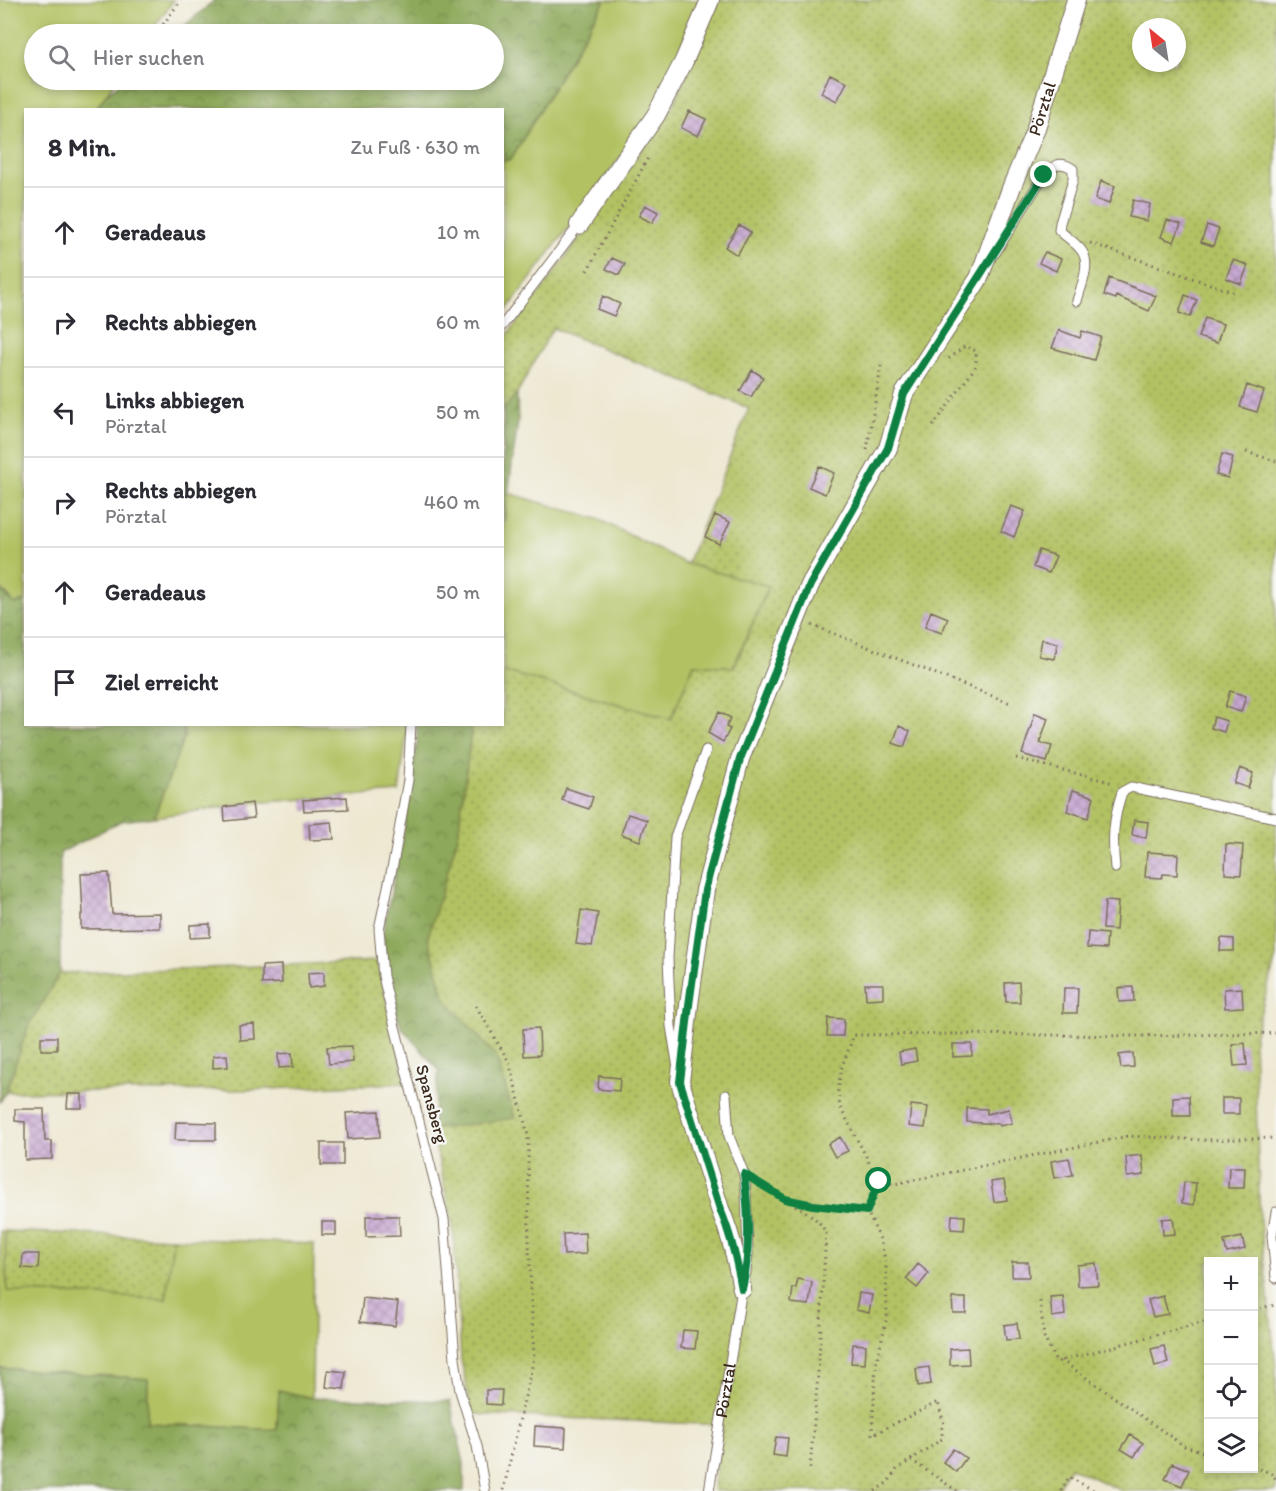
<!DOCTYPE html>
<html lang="de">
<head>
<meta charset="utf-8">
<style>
  :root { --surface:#fff; --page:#f2f2f3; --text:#2b2b33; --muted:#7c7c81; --line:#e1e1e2 }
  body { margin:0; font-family:Itim,sans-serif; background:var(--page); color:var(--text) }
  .controls { position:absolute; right:18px; bottom:18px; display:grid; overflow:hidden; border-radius:0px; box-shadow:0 3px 9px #0003 }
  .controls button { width:54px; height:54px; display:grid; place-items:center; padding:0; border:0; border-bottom:2px solid var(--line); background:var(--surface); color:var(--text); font:30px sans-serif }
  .compass { position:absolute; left:1132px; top:18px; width:54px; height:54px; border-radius:50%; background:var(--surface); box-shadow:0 3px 9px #0003; rotate:330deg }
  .stop { position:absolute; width:18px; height:18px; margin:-14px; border:4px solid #0b8043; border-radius:50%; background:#fff }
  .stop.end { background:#0b8043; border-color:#fff; box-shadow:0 2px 6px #0008 }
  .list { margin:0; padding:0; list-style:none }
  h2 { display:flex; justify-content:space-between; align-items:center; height:78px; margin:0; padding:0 24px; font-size:26px }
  h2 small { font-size:20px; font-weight:400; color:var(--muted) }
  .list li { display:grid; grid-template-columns:39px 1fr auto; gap:18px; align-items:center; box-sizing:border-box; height:90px; padding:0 24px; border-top:2px solid var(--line) }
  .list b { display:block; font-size:22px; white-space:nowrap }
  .list p { margin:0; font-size:20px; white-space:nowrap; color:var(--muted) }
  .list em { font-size:20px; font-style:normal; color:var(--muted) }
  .icon { flex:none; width:33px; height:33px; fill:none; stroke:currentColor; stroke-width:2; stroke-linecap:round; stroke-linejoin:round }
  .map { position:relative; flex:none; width:1276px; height:1491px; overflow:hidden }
  .search { position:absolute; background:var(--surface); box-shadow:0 3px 9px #0003; left:24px; top:24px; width:480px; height:66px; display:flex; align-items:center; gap:15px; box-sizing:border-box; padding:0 21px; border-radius:33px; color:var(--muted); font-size:22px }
  .panel { position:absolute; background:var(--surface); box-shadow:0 3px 9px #0003; left:24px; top:108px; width:480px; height:618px; border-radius:0px }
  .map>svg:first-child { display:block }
  .grass { fill:#b2c264; stroke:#767641; stroke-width:1.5 }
  .forest { fill:url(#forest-crowns); stroke:#64693c; stroke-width:1.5 }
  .park { fill:url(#park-dots); stroke:#767641; stroke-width:1.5; fill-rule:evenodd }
  .building { fill:url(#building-cross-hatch) }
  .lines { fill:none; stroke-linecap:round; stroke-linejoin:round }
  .service-casing { stroke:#7a6c5d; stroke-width:11 }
  .minor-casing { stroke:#7a6c5d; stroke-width:20 }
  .path { stroke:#7a6c5d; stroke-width:3; stroke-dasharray:1.5 4.5; stroke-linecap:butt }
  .service { stroke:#fff; stroke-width:9 }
  .minor { stroke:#fff; stroke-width:18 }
  .route { stroke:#0b8043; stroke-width:8 }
  .labels { text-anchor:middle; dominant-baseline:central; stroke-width:5; stroke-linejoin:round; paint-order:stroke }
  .street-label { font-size:18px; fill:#3b2a1e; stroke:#f6f6f2 }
</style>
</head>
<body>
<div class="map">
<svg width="1276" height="1491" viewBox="0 0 1276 1491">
  <defs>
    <pattern id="forest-crowns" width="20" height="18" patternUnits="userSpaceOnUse" patternTransform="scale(1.5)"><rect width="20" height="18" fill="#8da85a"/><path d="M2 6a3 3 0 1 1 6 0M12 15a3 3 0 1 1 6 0" fill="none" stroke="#74894a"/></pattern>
    <pattern id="park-dots" width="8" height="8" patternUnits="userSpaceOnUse" patternTransform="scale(1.5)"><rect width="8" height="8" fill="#b2c264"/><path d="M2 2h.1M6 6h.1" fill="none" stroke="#929e52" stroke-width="1.8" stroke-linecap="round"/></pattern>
    <pattern id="building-cross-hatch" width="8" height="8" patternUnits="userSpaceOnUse" patternTransform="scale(1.5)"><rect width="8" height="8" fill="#c9a9d3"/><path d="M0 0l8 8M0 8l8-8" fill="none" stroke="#a48aab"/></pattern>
  </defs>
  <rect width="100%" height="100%" fill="#f6f6f2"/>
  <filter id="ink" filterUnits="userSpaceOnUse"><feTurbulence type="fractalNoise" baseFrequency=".0167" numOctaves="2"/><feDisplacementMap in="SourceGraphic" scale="12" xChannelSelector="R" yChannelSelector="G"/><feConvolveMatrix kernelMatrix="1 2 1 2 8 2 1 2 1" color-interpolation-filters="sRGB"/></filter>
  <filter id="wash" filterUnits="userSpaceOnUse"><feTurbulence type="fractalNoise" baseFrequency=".008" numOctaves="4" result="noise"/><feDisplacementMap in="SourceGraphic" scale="24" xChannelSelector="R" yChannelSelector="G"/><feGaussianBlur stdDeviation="1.35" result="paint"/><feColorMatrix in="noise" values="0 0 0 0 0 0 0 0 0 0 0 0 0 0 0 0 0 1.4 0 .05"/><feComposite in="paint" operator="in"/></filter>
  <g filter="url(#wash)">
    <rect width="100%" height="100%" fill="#eee8d1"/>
    <!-- grass -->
    <path class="grass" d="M0,0H174L149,34H34V80H116L96,109L26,110V601L15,604L0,587Z
      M605,0H702L652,114L503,316V161L511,159Z
      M508,493L598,519L687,564L769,586L733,667L694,664L671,719L503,671L502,528Z
      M183,725H408L399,792L252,803L154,817L184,737Z
      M0,1231H5L7,1291L166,1299L173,1238L314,1244L312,1398L279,1391L277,1430L147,1423L148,1379L0,1368Z"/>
    <!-- forest -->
    <path class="forest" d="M215,0H605L511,159L503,161L502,110L96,109L107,94L124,80H494V34H175Z
      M517,393L518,422L503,528V410Z
      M0,589L14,604L25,601L26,724L183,725L184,737L154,817L121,821L60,853V973L29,1025L6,1092L0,1102Z
      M417,725H472L458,836L428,937L445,999L496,1056L515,1119L432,1130L439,1070L401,1027L386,974L383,931L404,831L417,743Z
      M0,1368L148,1379L147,1423L277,1430L279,1390L312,1398L450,1401L464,1463V1491H0Z"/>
    <!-- park -->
    <path class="park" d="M717,0H1276V957L1254,1037L1260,1221L1276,1369V1491H1122L1070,1467L1056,1491H713L722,1425L472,1414L461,1360L453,1226L432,1130L515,1118L496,1056L445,999L428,937L458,836L472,725L502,724L503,671L671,719L694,664L734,667L769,586L687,564L749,408L553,328L517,393L503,410V340L545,286L674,104ZM1141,27H1177V63H1141ZM1208,1262H1254V1468H1208Z
      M377,961L406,1083L244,1090L6,1092L29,1025L60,973L262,966Z
      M5,1231L173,1238L166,1299L7,1291Z"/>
    <g id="blocks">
      <!-- building -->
      <path class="building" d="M830,74L847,82L837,101L821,93Z
        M689,111L706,119L698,136L681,128Z
        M1101,181L1115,186L1109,204L1095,199Z
        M1133,200L1150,204L1147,221L1129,217Z
        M645,205L658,212L652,223L639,216Z
        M1167,220L1181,224L1174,242L1161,237Z
        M739,225L751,232L737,255L725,247Z
        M1207,225L1219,229L1213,246L1201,242Z
        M1045,252L1061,259L1056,271L1039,263Z
        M612,258L625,264L619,275L606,269Z
        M1233,260L1248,265L1241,284L1226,278Z
        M1109,278L1156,296L1149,311L1116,296V299L1104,295Z
        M1185,295L1197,300L1190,317L1179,313Z
        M603,296L620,304L614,316L597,309Z
        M1205,318L1223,324L1217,343L1198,337Z
        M1059,330L1080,338L1082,331L1101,337L1094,360L1052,348Z
        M752,370L763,377L751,397L740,391Z
        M1247,385L1264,391L1257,412L1240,407Z
        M1222,454L1233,457L1228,478L1216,475Z
        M819,466L834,473L825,494L809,487Z
        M1011,506L1025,511L1014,537L1001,531Z
        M715,515L730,522L719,544L705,537Z
        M1039,550L1056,556L1049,573L1033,567Z
        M931,611L948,618L942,633L925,627Z
        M1042,639L1058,643L1054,659L1039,656Z
        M1230,691L1246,696L1241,712L1225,707Z
        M719,712L731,718L726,727L730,729L723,742L708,733Z
        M1035,713L1048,718L1040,743L1052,746L1047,762L1022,754Z
        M1214,717L1227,721L1224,732L1211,728Z
        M899,726L910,731L904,747L893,743Z
        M1240,768L1253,773L1248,788L1234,783Z
        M566,788L593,797L589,809L562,800Z
        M1073,790L1094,797L1088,818L1067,811Z
        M347,797L348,809L304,811L303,800Z
        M252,803L254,818L225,821L224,807Z
        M628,814L647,820L640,841L621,834Z
        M1134,820L1148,822L1146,838L1132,835Z
        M332,822L334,839L310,840L309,824Z
        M1226,844L1243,845L1241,875L1225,874Z
        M1147,852L1178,854L1177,875L1163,874L1162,878L1145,877Z
        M109,873L112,914L160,913V928L81,929V914H83L81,874Z
        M1105,901L1118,902L1116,930L1103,929Z
        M581,910L598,913L592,946L576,944Z
        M210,924V937L190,938V925Z
        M1088,932L1107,934L1106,949L1087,948Z
        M1221,938L1234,939V951H1220Z
        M281,965L282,983L262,984V966Z
        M324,972V986L309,988L308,973Z
        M1019,982L1020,1002H1006L1005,983Z
        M865,984H883V998L866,999Z
        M1133,987L1134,1001L1119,1002L1118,988Z
        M1064,988H1078L1077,1013H1063Z
        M1242,988L1243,1007L1225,1008L1224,989Z
        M828,1018L844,1019L843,1036H827Z
        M254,1024L255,1039L240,1040L239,1025Z
        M539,1028L540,1055L524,1056L523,1029Z
        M41,1037H57V1050H41Z
        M1245,1043L1247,1065L1234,1066L1232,1045Z
        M953,1044H972V1056L953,1057Z
        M352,1046L353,1062L329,1064L327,1047Z
        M915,1049L917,1061L901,1064L899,1052Z
        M292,1053L293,1067L279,1068L278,1054Z
        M1133,1053L1134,1067L1121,1068L1119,1055Z
        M227,1055L228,1067L213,1068V1056Z
        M599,1076L620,1078L619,1091L598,1089Z
        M68,1094H82V1108H67Z
        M1189,1096L1190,1116H1173V1097Z
        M1222,1098H1239V1114H1222Z
        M911,1105L928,1107L925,1128L909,1126Z
        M967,1108L987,1109V1114L1009,1109L1012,1123L1000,1126L999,1124L967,1122Z
        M15,1109H44L45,1141H52V1159L25,1160V1122L15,1121Z
        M379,1111L380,1137L348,1139L346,1113Z
        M176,1122L216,1123V1140H175Z
        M840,1137L848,1151L835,1157L828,1144Z
        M321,1143H343V1165H321Z
        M1142,1155L1144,1175L1127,1177L1126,1157Z
        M1069,1158L1073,1175L1054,1178L1051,1161Z
        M1229,1167H1245L1244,1188H1228Z
        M1004,1180L1007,1200L994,1202L991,1182Z
        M1184,1182L1196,1183L1194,1205L1182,1203Z
        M952,1215L965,1216L964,1230L951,1229Z
        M366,1216H399L400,1236L366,1237Z
        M1173,1218L1175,1234L1163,1235L1162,1219Z
        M322,1222H336V1235H322Z
        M585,1233L586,1254L564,1255L563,1234Z
        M1242,1237L1245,1249L1227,1253L1224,1241Z
        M23,1254H39L38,1269L22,1268Z
        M1012,1262H1028L1029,1277H1012Z
        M1096,1263L1098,1285L1078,1286L1077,1265Z
        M918,1264L929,1273L917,1288L906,1279Z
        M798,1279L812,1282L809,1305L791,1303L793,1288H796Z
        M859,1293L872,1295L869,1313L856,1310Z
        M1063,1296L1065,1315L1052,1317L1050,1297Z
        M1163,1296L1168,1314L1153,1317L1148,1300Z
        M363,1298L398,1302L395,1326L360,1322Z
        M952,1298H966V1313H953Z
        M1017,1323L1019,1339L1006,1340L1004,1325Z
        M683,1330L697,1331L695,1349L681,1348Z
        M853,1344L866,1345L865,1364L851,1363Z
        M1164,1346L1168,1363L1155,1367L1151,1349Z
        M968,1348L969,1364L950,1365V1349Z
        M929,1367L931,1384L918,1386L916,1369Z
        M328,1370L346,1372L344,1389L326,1387Z
        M486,1390H502L501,1405L486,1404Z
        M535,1426L566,1428L565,1448L534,1446Z
        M1130,1435L1143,1443L1134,1457L1121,1449Z
        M776,1437L788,1438L786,1457L773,1455Z
        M953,1449L966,1458L956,1472L943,1462Z
        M1172,1463L1189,1470L1182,1486L1165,1479Z"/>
    </g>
  </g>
  <g filter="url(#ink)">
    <use href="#blocks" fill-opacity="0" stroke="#7a6c5d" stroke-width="1.5"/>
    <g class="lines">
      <defs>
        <g id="service">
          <path d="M995,253L1044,175C1054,165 1060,160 1073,169V180L1060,223L1059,230C1066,237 1075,242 1081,250C1092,263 1081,286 1077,301"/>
          <path d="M502,326L579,225"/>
          <path d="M411,724L408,780L394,859L379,929L383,976L393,1019L444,1219L455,1359L460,1391L477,1446L485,1491"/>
          <path d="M1115,868C1112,839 1113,820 1122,792L1131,787L1276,818"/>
          <path d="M677,1062L671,1026L668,958L675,837L706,750"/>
          <path d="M1276,1212L1272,1236L1276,1278"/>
          <path id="s1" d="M709,1491L742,1289L746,1272L748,1253L746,1193L744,1174L729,1136L726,1095"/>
        </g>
        <g id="minor">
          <path d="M579,225L656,115L684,61L710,0"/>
          <path id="s2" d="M742,1289C737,1261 731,1235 720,1209L680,1082L689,1005L705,890L740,759L810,585L888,448L904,394L979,278L1012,186L1035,131L1076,0"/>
        </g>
      </defs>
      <!-- service casing -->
      <use href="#service" class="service-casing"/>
      <!-- minor casing -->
      <use href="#minor" class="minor-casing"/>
      <!-- path -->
      <path class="path" d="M156,34L181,0
        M1090,243L1233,292
        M587,271L649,156
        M933,426L976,366V351L965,346L947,360
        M867,450L881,366
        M1246,452L1276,461
        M812,625L1010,703
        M1016,758L1114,783
        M476,1006L509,1062L528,1135L529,1246L534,1358L503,1491
        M879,1181L894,1184L1129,1136L1204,1140L1276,1138
        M757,1183L785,1199L813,1205L867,1211
        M785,1199C799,1208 820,1217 826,1234L818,1374L810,1469
        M1040,1301L1044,1337L1056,1362L1208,1321
        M1254,1309L1276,1305
        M1061,1360L1184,1446L1208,1453
        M911,1460L957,1491
        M1254,1467L1268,1472L1275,1476L1276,1483
        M875,1491L888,1482L897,1469L942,1439V1428L944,1424L938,1402L872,1435L876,1364L887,1317L886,1264L880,1239L867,1211L879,1181L840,1107L838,1091L841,1069L854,1035L957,1034L1142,1036L1276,1033
        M1061,1491L1069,1477L1095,1491"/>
      <!-- service -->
      <use href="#service" class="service"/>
      <!-- minor -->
      <use href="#minor" class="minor"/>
    </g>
  </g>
  <g class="lines" filter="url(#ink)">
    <!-- route -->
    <path class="route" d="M879,1181L867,1211L813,1205L785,1199L744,1174C749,1212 751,1252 742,1289C737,1261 731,1235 720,1209L680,1082L689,1005L705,890L740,759L810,585L888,448L904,394L1044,175"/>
  </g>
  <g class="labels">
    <!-- street labels -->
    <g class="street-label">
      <text stroke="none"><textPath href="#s2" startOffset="1266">Pörztal</textPath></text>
      <text transform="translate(432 1104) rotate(75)">Spansberg</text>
      <text stroke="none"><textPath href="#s1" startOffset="102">Pörztal</textPath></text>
    </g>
  </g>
</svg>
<div class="controls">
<button>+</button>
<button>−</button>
<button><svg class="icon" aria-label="locate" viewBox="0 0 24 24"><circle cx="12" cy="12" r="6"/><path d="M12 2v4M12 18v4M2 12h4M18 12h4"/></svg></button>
<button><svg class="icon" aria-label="layers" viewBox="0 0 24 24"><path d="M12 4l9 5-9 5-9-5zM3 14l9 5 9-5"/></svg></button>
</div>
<svg class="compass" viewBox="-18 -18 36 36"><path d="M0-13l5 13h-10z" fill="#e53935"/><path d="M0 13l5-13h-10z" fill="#7c7c81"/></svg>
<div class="stop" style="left:879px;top:1181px"></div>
<div class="stop end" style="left:1044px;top:175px"></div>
<div class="search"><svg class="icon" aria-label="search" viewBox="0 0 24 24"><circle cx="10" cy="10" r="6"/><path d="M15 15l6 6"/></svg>Hier suchen</div>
<section class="panel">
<h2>8 Min.<small>Zu Fuß · 630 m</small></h2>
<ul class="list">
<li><svg class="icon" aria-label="ahead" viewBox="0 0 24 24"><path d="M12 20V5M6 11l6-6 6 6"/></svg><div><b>Geradeaus</b></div><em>10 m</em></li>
<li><svg class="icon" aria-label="right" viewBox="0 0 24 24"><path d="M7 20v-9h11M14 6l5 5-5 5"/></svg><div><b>Rechts abbiegen</b></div><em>60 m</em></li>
<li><svg class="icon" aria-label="left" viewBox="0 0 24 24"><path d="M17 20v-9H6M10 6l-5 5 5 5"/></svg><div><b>Links abbiegen</b><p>Pörztal</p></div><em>50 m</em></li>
<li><svg class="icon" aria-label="right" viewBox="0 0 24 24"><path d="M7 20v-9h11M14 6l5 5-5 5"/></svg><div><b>Rechts abbiegen</b><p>Pörztal</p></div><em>460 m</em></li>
<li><svg class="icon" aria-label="ahead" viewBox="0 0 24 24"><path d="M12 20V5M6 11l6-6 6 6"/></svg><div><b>Geradeaus</b></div><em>50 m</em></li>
<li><svg class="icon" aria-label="arrive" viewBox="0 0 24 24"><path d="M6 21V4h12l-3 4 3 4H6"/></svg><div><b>Ziel erreicht</b></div></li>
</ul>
</section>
</div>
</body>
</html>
